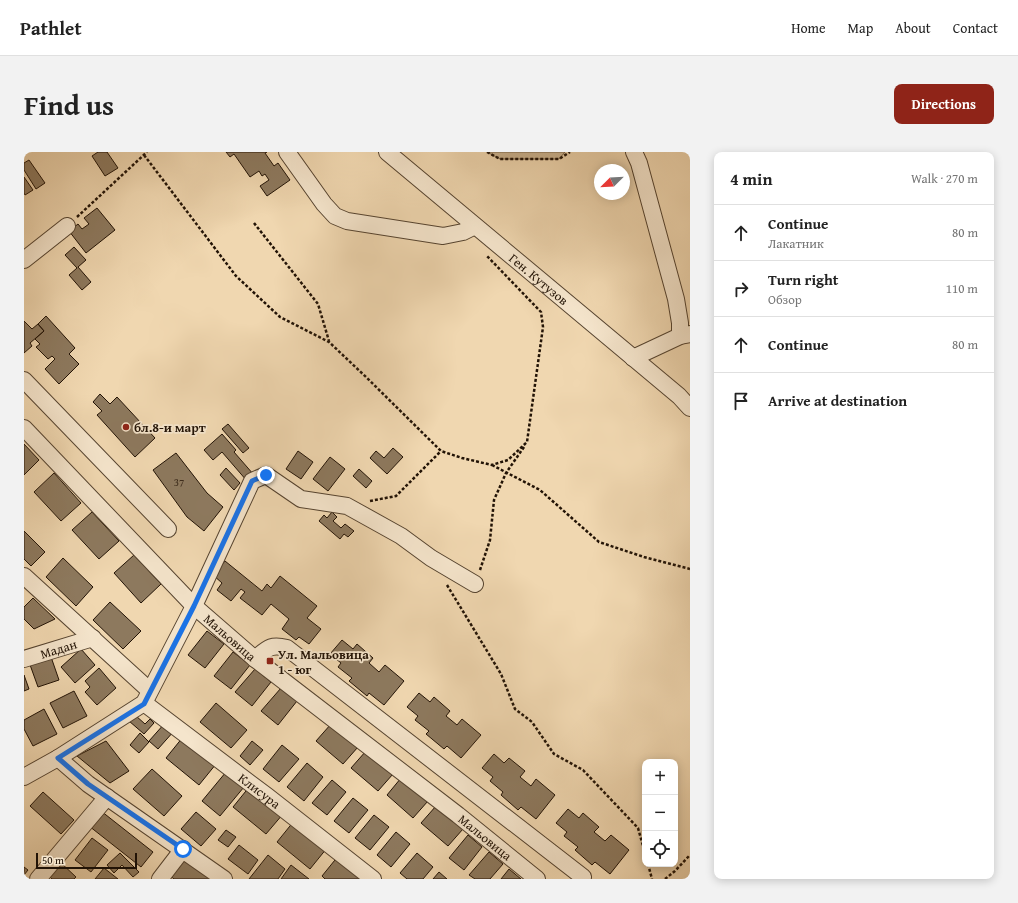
<!DOCTYPE html>
<html lang="en">
<head>
<meta charset="utf-8">
<style>
  :root { --surface:#fff; --page:#f2f2f2; --text:#222; --muted:#767676; --line:#e0e0e0; --accent:#8f2418 }
  body { margin:0; font-family:"Gentium Book Plus",serif; background:var(--page); color:var(--text) }
  .controls { position:absolute; right:12px; bottom:12px; display:grid; overflow:hidden; border-radius:8px; box-shadow:0 2px 10px #0003 }
  .controls button { width:36px; height:36px; display:grid; place-items:center; padding:0; border:0; border-bottom:1px solid var(--line); background:var(--surface); color:var(--text); font:20px sans-serif }
  .compass { position:absolute; left:570px; top:12px; width:36px; height:36px; border-radius:50%; background:var(--surface); box-shadow:0 2px 10px #0003; rotate:246deg }
  .scale { position:absolute; left:12px; bottom:10px; width:101px; box-sizing:border-box; padding-left:4px; border:2px solid #221306; border-top:0; font-size:11px; line-height:14px; white-space:nowrap; color:#221306; -webkit-text-stroke:3px #f5e5cc; paint-order:stroke }
  .stop { position:absolute; width:12px; height:12px; margin:-9px; border:3px solid #1a73e8; border-radius:50%; background:#fff }
  .stop.end { background:#1a73e8; border-color:#fff; box-shadow:0 1px 4px #0008 }
  .list { margin:0; padding:0; list-style:none }
  h2 { display:flex; justify-content:space-between; align-items:center; height:52px; margin:0; padding:0 16px; font-size:17px }
  h2 small { font-size:13px; font-weight:400; color:var(--muted) }
  .list li { display:grid; grid-template-columns:26px 1fr auto; gap:12px; align-items:center; box-sizing:border-box; height:56px; padding:0 16px; border-top:1px solid var(--line) }
  .list b { display:block; font-size:15px; white-space:nowrap }
  .list p { margin:0; font-size:13px; white-space:nowrap; color:var(--muted) }
  .list em { font-size:13px; font-style:normal; color:var(--muted) }
  .icon { flex:none; width:22px; height:22px; fill:none; stroke:currentColor; stroke-width:2; stroke-linecap:round; stroke-linejoin:round }
  .map { position:relative; flex:none; width:666px; height:727px; overflow:hidden; border-radius:8px }
  header { display:flex; align-items:center; gap:24px; box-sizing:border-box; height:56px; padding:0 20px; background:var(--surface); border-bottom:1px solid var(--line) }
  header strong { font-size:19px }
  nav { display:flex; gap:22px; margin-inline-start:auto; font-size:14px }
  .intro { display:flex; align-items:center; justify-content:space-between; box-sizing:border-box; height:96px; padding:0 24px }
  h1 { margin:0; font-size:28px }
  .button { padding:10px 18px; border-radius:8px; background:var(--accent); color:#fff; font-size:14px; font-weight:700 }
  main { display:flex; gap:24px; padding:0 24px }
  aside { flex:1; background:var(--surface); border-radius:8px; box-shadow:0 2px 10px #0003 }
  .map>svg:first-child { display:block }
  .green { fill:#cdb693; stroke:#78644c }
  .building { fill:#8d795e; stroke:#221306 }
  .lines { fill:none; stroke-linecap:round; stroke-linejoin:round }
  .minor-casing { stroke:#564430; stroke-width:18 }
  .path { stroke:#221306; stroke-width:2.5; stroke-dasharray:3 2; stroke-linecap:butt }
  .minor { stroke:#f5e5cc; stroke-width:16 }
  .route { stroke:#1a73e8; stroke-width:5 }
  .poi-dot { fill:#8f2418; stroke:#f5e5cc; stroke-width:1.5 }
  .labels { text-anchor:middle; dominant-baseline:central; stroke-width:3.5; stroke-linejoin:round; paint-order:stroke }
  .number-label { font-size:11px; fill:#3d2c1c }
  .street-label { font-size:13px; fill:#221306; stroke:#f5e5cc }
  .poi-label { font-size:13px; font-weight:bold; fill:#221306; stroke:#f5e5cc; text-anchor:start }
</style>
</head>
<body>
<header>
<strong>Pathlet</strong>
<nav><a>Home</a><a>Map</a><a>About</a><a>Contact</a></nav>
</header>
<div class="intro"><h1>Find us</h1><a class="button">Directions</a></div>
<main>
<div class="map">
<svg width="666" height="727" viewBox="0 0 666 727">
  <rect width="100%" height="100%" fill="#f0d7b0"/>
  <filter id="stains"><feTurbulence type="fractalNoise" baseFrequency=".005" numOctaves="4"/><feColorMatrix values="0 0 0 0 .2 0 0 0 0 .09 0 0 0 0 .02 0 0 0 .5 -.17"/></filter>
  <radialGradient id="worn" r=".72"><stop offset=".6" stop-color="#630" stop-opacity="0"/><stop offset="1" stop-color="#630" stop-opacity=".3"/></radialGradient>
  <!-- green -->
  <path class="green" d="M463,0H541L535,7H476Z"/>
  <!-- building -->
  <path class="building" d="M74,0H83L94,16L81,24L68,4Z
    M202,0H243L241,1L250,14L254,11L266,28L243,44L236,34L245,28L241,22L238,24L235,19L226,25L210,2L206,5Z
    M5,8L21,31L12,37L0,18V11Z
    M0,25L9,38L1,43L0,41Z
    M73,56L91,78L62,101L45,79L54,72L58,77L65,72L60,66Z
    M50,95L62,108L54,115L67,130L58,138L45,123L53,116L41,103Z
    M22,164L51,196L45,202L55,212L35,232L21,217L31,207L28,204L24,207L12,195L16,192L11,187L20,179L14,172Z
    M0,169L8,177L14,172L20,179L6,191L8,194L0,201Z
    M76,242L86,252L93,245L131,286L111,305L73,263L78,259L69,250Z
    M204,272L225,296L219,301L198,277Z
    M198,282L212,298L210,300L230,323L223,329L198,300L189,308L180,298Z
    M0,292L15,308L0,323Z
    M369,296L379,305L363,322L346,306L352,299L360,306Z
    M274,299L289,310L277,327L262,317Z
    M152,301L183,341L199,355L180,379L163,365L129,318Z
    M306,305L321,317L304,339L289,327Z
    M202,316L216,331L210,338L196,323Z
    M335,317L348,329L342,336L329,324Z
    M30,321L57,351L37,369L10,340Z
    M68,360L95,389L75,407L48,378Z
    M308,360L313,365L309,369L317,376L321,372L330,379L324,385L320,382L316,387L295,369L300,363L303,366Z
    M0,379L21,400L7,414L0,407Z
    M110,403L137,432L117,451L90,421Z
    M39,406L69,435L52,454L22,425Z
    M201,409L238,439L243,432L247,436L256,424L293,454L283,466L297,477L285,492L275,485L272,488L258,477L265,467L247,452L238,463L216,446L221,440L217,437L207,449L193,438L198,431L189,423Z
    M9,446L31,467L10,477L0,467V455Z
    M86,450L117,479L99,497L69,468Z
    M183,479L200,492L181,516L164,503Z
    M318,488L329,497L333,492L349,506L345,511L355,520L361,513L380,529L360,553L345,541L343,544L325,529L328,526L314,515L317,511L306,502Z
    M57,497L71,513L51,531L37,515Z
    M209,500L226,513L207,537L190,524Z
    M26,502L35,528L14,535L5,510Z
    M75,516L92,536L73,553L61,540L66,535L61,529Z
    M231,517L247,530L228,554L211,540Z
    M0,523L5,537L0,539Z
    M257,536L273,549L254,573L237,559Z
    M50,539L63,564L39,576L26,551Z
    M395,541L406,550L410,545L426,559L422,564L433,573L438,567L457,583L437,606L423,594L420,597L402,582L405,579L391,568L394,564L383,555Z
    M192,551L223,578L207,596L176,570Z
    M20,557L33,582L9,594L0,577V568Z
    M111,563L121,572L126,567L130,571L120,582L105,569Z
    M141,571L150,579L134,597L125,589Z
    M307,572L334,595L319,612L292,589Z
    M116,581L125,590L115,601L106,593Z
    M159,585L192,612L175,633L142,606Z
    M82,589L105,619L86,631L53,604Z
    M228,589L239,598L226,613L216,604Z
    M258,593L275,607L255,630L239,617Z
    M342,599L369,622L354,639L327,616Z
    M470,602L480,611L485,606L501,619L496,625L507,634L512,627L531,643L512,667L497,655L494,658L477,643L479,640L466,629L469,625L458,616Z
    M283,611L299,625L280,649L263,635Z
    M128,617L158,644L140,664L109,637Z
    M202,620L220,635L196,664L178,649Z
    M377,626L404,649L389,666L363,643Z
    M308,628L322,640L303,663L288,651Z
    M226,634L259,662L242,682L209,655Z
    M19,640L50,668L37,682L6,654Z
    M329,646L344,658L325,681L310,669Z
    M412,654L439,677L424,694L397,671Z
    M544,657L555,666L559,661L575,675L570,680L581,689L587,683L605,698L586,722L571,710L568,713L551,698L554,695L540,684L543,680L532,671Z
    M77,659L129,700L117,715L65,674Z
    M172,660L192,677L177,694L157,677Z
    M350,663L365,675L346,698L331,686Z
    M270,669L303,696L286,717L253,690Z
    M202,678L212,685L204,695L194,688Z
    M372,680L386,692L367,715L353,703Z
    M444,683L458,695L440,718L425,706Z
    M68,686L84,698L67,720L51,708Z
    M215,693L234,708L224,722L204,707Z
    M465,700L479,712L466,727H451L445,723Z
    M96,701L115,720L109,725L98,713L90,721L83,713Z
    M393,701L409,715L399,727H383L376,721Z
    M158,703L187,727H150L143,721Z
    M244,703L261,717L254,727H225Z
    M315,703L343,727H301L298,724Z
    M35,709L52,725L50,727H28L23,722Z
    M267,713L285,727H257Z
    M0,715L4,718L0,723Z
    M80,716L94,727H71Z
    M485,717L497,727H477Z
    M415,720L423,727H409Z"/>
  <g class="lines">
    <defs>
      <g id="minor">
        <path d="M263,0L300,52L311,64L323,69L419,84L439,80L451,74"/>
        <path id="s1" d="M363,0L655,244L666,256"/>
        <path d="M610,0L615,11L652,147L656,171V184"/>
        <path d="M0,108L43,74"/>
        <path d="M609,206L656,184L666,182"/>
        <path d="M0,228L144,377"/>
        <path id="s2" d="M0,276L170,454L231,507L434,663L513,727"/>
        <path d="M0,424L125,538"/>
        <path id="s3" d="M0,507L69,486"/>
        <path d="M231,507C244,496 246,492 263,496L559,725"/>
        <path id="s4" d="M120,551L243,644L349,727"/>
        <path d="M34,606L64,632L200,727"/>
        <path d="M0,625L34,606L120,551L170,454L228,329L242,323L277,347L323,354L377,384L407,406L451,432"/>
        <path d="M14,727L83,645"/>
        <path d="M136,727L159,697"/>
      </g>
    </defs>
    <!-- minor casing -->
    <use href="#minor" class="minor-casing"/>
    <!-- path -->
    <path class="path" d="M463,0L476,7H535L546,0
      M120,3L212,124L256,165L305,190L342,225L417,299L438,306L468,313L484,308L503,290L519,175L517,160L463,104
      M53,65L123,0
      M230,71L294,152L305,189
      M468,313L516,338L575,390L620,405L666,417
      M346,349L372,344L417,299
      M456,418L466,388L470,348L482,321L500,295
      M423,433L477,522L491,557L508,570L530,602L559,618L614,676L621,701
      M624,712L628,727
      M641,727L651,719L666,703"/>
    <!-- minor -->
    <use href="#minor" class="minor"/>
  </g>
  <g class="lines">
    <!-- route -->
    <path class="route" d="M159,697L64,632L34,606L120,552L170,454L228,329L242,323"/>
  </g>
  <!-- markers -->
  <g class="poi-dot">
    <circle cx="102" cy="275" r="4"/>
    <rect x="242" y="505" width="8" height="8" rx="2"/>
  </g>
  <g class="labels">
    <!-- number labels -->
    <g class="number-label">
      <text x="155" y="330">37</text>
    </g>
    <!-- street labels -->
    <g class="street-label">
      <text stroke="none"><textPath href="#s1" startOffset="198">Ген. Кутузов</textPath></text>
      <text stroke="none"><textPath href="#s2" startOffset="294">Мальовица</textPath></text>
      <text stroke="none"><textPath href="#s3" startOffset="36">Мадан</textPath></text>
      <text stroke="none"><textPath href="#s4" startOffset="145">Клисура</textPath></text>
      <text stroke="none"><textPath href="#s2" startOffset="618">Мальовица</textPath></text>
    </g>
    <!-- poi labels -->
    <g class="poi-label">
      <text x="110" y="275">бл.8-и март</text>
      <text x="254" y="502">Ул. Мальовица<tspan x="254" dy="15">1 - юг</tspan></text>
    </g>
  </g>
  <rect width="100%" height="100%" filter="url(#stains)"/>
  <rect width="100%" height="100%" fill="url(#worn)"/>
</svg>
<div class="controls">
<button>+</button>
<button>−</button>
<button><svg class="icon" aria-label="locate" viewBox="0 0 24 24"><circle cx="12" cy="12" r="6"/><path d="M12 2v4M12 18v4M2 12h4M18 12h4"/></svg></button>
</div>
<svg class="compass" viewBox="-18 -18 36 36"><path d="M0-13l5 13h-10z" fill="#e53935"/><path d="M0 13l5-13h-10z" fill="#767676"/></svg>
<div class="scale">50 m</div>
<div class="stop" style="left:159px;top:697px"></div>
<div class="stop end" style="left:242px;top:323px"></div>
</div>
<aside>
<h2>4 min<small>Walk · 270 m</small></h2>
<ul class="list">
<li><svg class="icon" aria-label="ahead" viewBox="0 0 24 24"><path d="M12 20V5M6 11l6-6 6 6"/></svg><div><b>Continue</b><p>Лакатник</p></div><em>80 m</em></li>
<li><svg class="icon" aria-label="right" viewBox="0 0 24 24"><path d="M7 20v-9h11M14 6l5 5-5 5"/></svg><div><b>Turn right</b><p>Обзор</p></div><em>110 m</em></li>
<li><svg class="icon" aria-label="ahead" viewBox="0 0 24 24"><path d="M12 20V5M6 11l6-6 6 6"/></svg><div><b>Continue</b></div><em>80 m</em></li>
<li><svg class="icon" aria-label="arrive" viewBox="0 0 24 24"><path d="M6 21V4h12l-3 4 3 4H6"/></svg><div><b>Arrive at destination</b></div></li>
</ul>
</aside>
</main>
</body>
</html>
